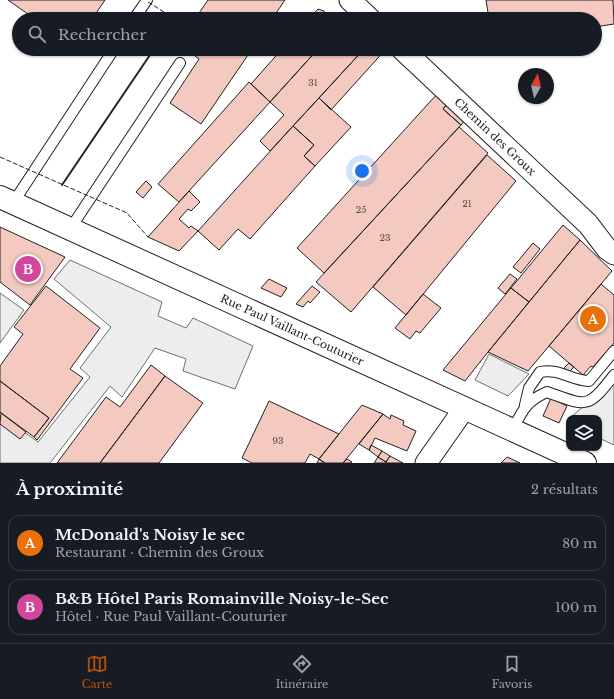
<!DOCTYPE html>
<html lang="fr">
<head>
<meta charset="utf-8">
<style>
  :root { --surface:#171b24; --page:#20242c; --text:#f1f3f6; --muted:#9ea1a6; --line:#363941; --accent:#b45309 }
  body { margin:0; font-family:"Libre Baskerville",serif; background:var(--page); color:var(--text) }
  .controls { position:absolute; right:12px; bottom:12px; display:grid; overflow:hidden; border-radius:8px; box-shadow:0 1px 3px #0004 }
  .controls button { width:36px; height:36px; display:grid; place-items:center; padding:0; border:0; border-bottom:1px solid var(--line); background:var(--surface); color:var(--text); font:20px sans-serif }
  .compass { position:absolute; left:518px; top:68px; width:36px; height:36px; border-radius:50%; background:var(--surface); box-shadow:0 1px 3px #0004; rotate:8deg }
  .you { position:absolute; left:362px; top:171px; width:14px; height:14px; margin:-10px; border:3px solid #fff; border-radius:50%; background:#1a73e8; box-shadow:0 0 0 6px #1a73e833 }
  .badge { display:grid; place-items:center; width:26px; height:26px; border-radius:50%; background:var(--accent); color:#fff; font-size:13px; font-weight:700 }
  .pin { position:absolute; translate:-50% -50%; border:2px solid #fff; box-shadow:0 1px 4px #0006 }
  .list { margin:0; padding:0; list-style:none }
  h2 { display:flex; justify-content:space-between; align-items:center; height:52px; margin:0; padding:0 16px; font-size:17px }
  h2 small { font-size:13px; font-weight:400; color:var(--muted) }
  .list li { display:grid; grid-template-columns:26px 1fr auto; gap:12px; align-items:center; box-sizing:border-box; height:56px; margin:0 8px 8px; padding:0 8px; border:1px solid var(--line); border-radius:12px }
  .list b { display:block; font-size:15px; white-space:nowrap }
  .list p { margin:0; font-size:13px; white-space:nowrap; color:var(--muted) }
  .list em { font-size:13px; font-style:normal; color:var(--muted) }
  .icon { flex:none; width:22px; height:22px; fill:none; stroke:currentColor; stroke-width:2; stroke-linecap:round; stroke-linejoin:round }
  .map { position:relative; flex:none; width:614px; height:463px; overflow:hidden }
  .search { position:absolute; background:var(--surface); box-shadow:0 1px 3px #0004; left:12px; right:12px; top:12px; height:44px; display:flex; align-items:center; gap:10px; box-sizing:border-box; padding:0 14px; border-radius:22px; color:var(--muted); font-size:15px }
  .sheet { height:180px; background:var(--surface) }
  nav { display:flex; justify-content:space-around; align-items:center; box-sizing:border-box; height:56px; border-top:1px solid var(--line); background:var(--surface); font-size:11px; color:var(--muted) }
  nav a { display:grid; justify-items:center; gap:2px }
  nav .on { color:var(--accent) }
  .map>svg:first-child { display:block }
  .parking { fill:#ededed; stroke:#6f6f6f }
  .building { fill:#f3c9c0; stroke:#222 }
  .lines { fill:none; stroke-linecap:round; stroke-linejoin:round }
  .lane-casing { stroke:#222; stroke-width:12 }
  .street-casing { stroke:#222; stroke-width:23 }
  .secondary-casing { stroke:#222; stroke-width:24 }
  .lane { stroke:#fff; stroke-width:10 }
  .street { stroke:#fff; stroke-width:21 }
  .secondary { stroke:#fff; stroke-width:22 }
  .fence { stroke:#222; stroke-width:1; stroke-dasharray:5 2; stroke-linecap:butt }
  .wall { stroke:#222; stroke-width:2 }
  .labels { text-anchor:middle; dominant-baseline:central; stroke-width:3; stroke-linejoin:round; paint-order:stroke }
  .number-label { font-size:9px; fill:#564c4a }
  .street-label { font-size:11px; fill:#222; stroke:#fff }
</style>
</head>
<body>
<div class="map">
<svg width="614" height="463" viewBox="0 0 614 463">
  <rect width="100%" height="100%" fill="#fff"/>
  <!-- parking -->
  <path class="parking" d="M70,260L162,302L158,316L186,328L193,318L253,346L235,389L183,371L186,359L155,348L122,397L110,386L50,463H0V415L38,442L90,377L80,368L111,327L54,279Z
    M0,293L24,310L0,343Z
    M489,354L529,374L508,396L475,380Z
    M614,375V445L599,438V418H570L588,402Z"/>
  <!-- building -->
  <path class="building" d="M8,0H105L92,19H35Z
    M208,0H285L272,19H195Z
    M486,0H613L614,24L595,27V19H489Z
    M318,9L324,11L328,19H309Z
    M186,49H252L201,124L170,103L199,59Z
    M282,49H318L270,102L251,84Z
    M318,49H364L270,151L260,141L284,115L270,102Z
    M364,49H386L331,110L319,98Z
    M249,82L270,102L179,202L158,184Z
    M438,93L448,103L443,109L461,125L324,273L297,248Z
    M319,98L351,127L315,166L304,156L314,145L293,126Z
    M448,103L466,119L461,125L443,109Z
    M293,126L314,145L304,156L315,166L250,239L238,229L219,250L198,231Z
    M459,127L488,153L351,312L316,282Z
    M487,155L516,181L406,315L373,287Z
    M146,181L152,187L143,198L136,192Z
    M189,191L200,202L191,211L188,209L179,219L189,228L191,226L198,231L179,251L148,237Z
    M563,225L580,240L529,302L511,288Z
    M0,227L65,257L30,305L0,282Z
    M580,240L612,271L528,371L488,352Z
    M533,243L540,249L521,273L513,267Z
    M510,274L517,279L505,294L498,288Z
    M269,279L287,288L281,297L261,288Z
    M601,284L614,295V343L593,367L591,366L583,375L549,346Z
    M46,286L100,328L70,369L83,378L37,440L34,437L49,418L0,381V366L23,334L14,327Z
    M312,286L320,292L310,303L308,301L303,307L296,304Z
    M511,288L529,302L488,352L465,381L443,370Z
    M423,294L441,308L420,333L416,331L410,339L395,328Z
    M569,363L574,367L569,372L564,368Z
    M151,365L165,376L100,463H57L106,397L120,407Z
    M165,376L203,403L159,463H100Z
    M0,381L49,418L34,437L0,412Z
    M551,398L567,406L559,423L543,416Z
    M269,401L339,434L319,459L310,454L305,463H252L242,458Z
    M362,405L383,414L343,463H325L319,459Z
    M1,413L26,432L20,439L0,424Z
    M383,414L390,419L391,415L404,421L403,425L416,431L407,451L375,438L369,450L359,444Z
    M371,445L382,451L378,457L369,450Z
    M382,451L390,456L386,462L378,457Z
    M390,456L403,463H387L386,462Z
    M378,457L386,462L387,463H374Z
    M507,457L520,463H501Z
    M319,459L325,463H317Z
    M347,459L352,462L351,463H343Z"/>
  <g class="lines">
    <defs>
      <path id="lane" d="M134,19L147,0
        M13,203L114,49
        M70,229L180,63
        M525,405L529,388L540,372C559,368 570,380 589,381L614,351
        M512,431C522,411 526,401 547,392C587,406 587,410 614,375"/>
      <g id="street">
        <path d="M350,0L370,19"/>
        <path id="s1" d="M402,49L588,224L607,249L614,254"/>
        <path d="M426,463L464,409"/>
      </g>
      <g id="secondary">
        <path id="s2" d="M0,197L585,463"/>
      </g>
    </defs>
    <!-- lane casing -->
    <use href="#lane" class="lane-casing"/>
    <!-- street casing -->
    <use href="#street" class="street-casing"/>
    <!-- secondary casing -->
    <use href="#secondary" class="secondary-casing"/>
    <!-- lane -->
    <use href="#lane" class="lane"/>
    <!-- street -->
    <use href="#street" class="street"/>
    <!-- secondary -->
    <use href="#secondary" class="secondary"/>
    <!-- fence -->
    <path class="fence" d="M148,2L175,19
      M0,157L127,213L148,237"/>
    <!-- wall -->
    <path class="wall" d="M62,185L154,49"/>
  </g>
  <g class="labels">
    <!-- number labels -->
    <g class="number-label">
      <text x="313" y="82">31</text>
      <text x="467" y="203">21</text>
      <text x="361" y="209">25</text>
      <text x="385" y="237">23</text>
      <text x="278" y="440">93</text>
    </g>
    <!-- street labels -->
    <g class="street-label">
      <text stroke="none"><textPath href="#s1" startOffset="128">Chemin des Groux</textPath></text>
      <text stroke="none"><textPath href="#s2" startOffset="321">Rue Paul Vaillant-Couturier</textPath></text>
    </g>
  </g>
</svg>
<div class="controls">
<button><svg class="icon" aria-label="layers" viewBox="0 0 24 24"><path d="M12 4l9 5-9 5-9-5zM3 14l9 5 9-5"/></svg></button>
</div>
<svg class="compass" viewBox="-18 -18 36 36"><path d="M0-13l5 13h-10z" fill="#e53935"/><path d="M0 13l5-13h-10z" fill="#9ea1a6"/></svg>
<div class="you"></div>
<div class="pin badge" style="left:593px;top:319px;background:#e8710a">A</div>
<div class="pin badge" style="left:28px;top:269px;background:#d1479c">B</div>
<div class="search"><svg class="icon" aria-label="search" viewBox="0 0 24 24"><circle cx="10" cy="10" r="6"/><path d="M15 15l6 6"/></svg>Rechercher</div>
</div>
<section class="sheet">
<h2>À proximité<small>2 résultats</small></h2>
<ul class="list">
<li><span class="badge" style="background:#e8710a">A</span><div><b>McDonald's Noisy le sec</b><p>Restaurant · Chemin des Groux</p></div><em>80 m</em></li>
<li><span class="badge" style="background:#d1479c">B</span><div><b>B&amp;B Hôtel Paris Romainville Noisy-le-Sec</b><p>Hôtel · Rue Paul Vaillant-Couturier</p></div><em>100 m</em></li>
</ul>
</section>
<nav>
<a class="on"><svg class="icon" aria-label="map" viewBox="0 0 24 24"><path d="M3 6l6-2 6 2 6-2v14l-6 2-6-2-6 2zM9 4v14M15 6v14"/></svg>Carte</a>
<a><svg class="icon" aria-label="directions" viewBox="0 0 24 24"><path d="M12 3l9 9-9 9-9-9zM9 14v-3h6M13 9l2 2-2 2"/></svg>Itinéraire</a>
<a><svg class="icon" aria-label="saved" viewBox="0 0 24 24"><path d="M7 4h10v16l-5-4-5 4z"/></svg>Favoris</a>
</nav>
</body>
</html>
